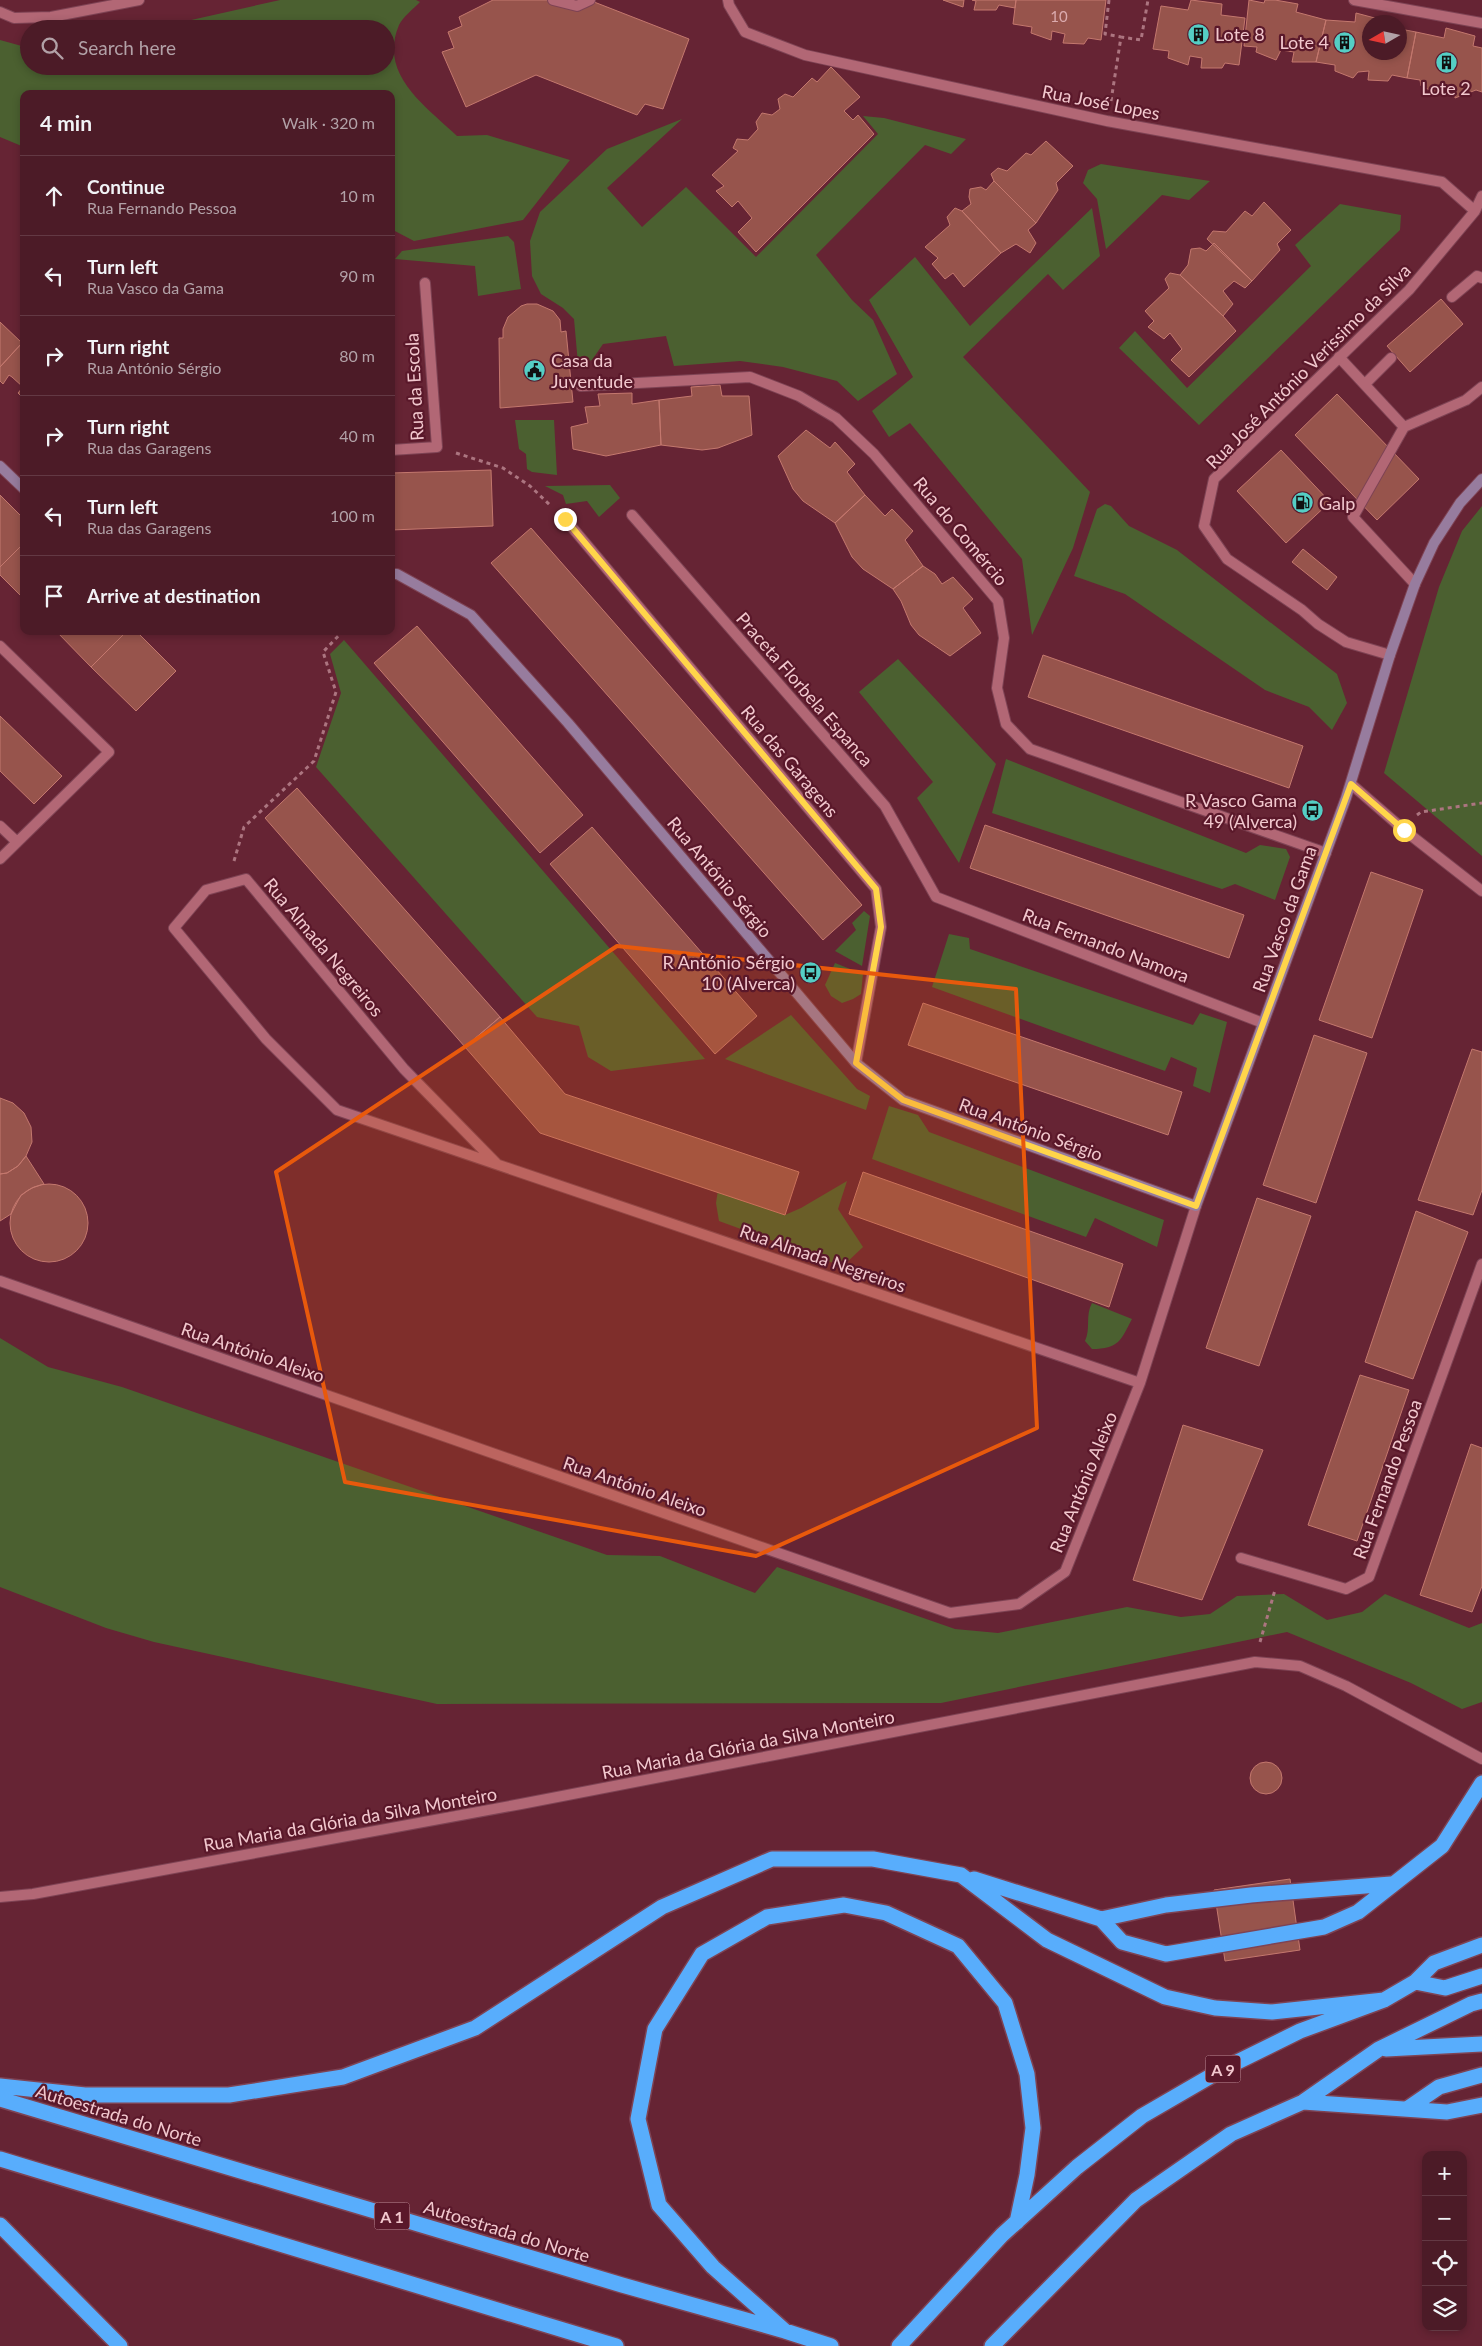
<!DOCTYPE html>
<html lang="en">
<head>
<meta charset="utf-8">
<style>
  :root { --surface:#4c1b27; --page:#53242f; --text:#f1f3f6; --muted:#b2a1a7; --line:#633944 }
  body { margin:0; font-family:Lato,sans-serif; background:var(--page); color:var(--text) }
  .controls { position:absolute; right:15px; bottom:15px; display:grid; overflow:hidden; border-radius:10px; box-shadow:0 2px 8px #0003 }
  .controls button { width:45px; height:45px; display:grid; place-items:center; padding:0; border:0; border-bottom:1px solid var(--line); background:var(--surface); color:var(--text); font:25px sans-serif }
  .compass { position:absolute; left:1362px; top:15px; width:45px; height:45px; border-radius:50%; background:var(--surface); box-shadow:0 2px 8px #0003; rotate:261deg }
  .stop { position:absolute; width:15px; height:15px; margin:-11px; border:4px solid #ffd54a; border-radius:50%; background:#fff }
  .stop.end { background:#ffd54a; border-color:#fff; box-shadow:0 1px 5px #0008 }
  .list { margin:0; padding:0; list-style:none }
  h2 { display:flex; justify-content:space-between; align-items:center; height:65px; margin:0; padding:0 20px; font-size:21px }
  h2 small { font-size:16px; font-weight:400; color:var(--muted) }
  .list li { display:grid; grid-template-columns:32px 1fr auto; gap:15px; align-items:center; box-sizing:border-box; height:80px; padding:0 20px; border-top:1px solid var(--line) }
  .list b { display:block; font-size:19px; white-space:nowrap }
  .list p { margin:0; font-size:16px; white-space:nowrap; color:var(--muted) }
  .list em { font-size:16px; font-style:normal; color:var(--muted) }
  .icon { flex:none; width:28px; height:28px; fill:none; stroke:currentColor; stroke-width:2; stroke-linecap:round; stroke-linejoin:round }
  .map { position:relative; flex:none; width:1482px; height:2346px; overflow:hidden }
  .search { position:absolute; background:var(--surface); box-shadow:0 2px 8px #0003; left:20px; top:20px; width:375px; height:55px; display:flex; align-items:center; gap:12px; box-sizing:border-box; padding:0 18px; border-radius:28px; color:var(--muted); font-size:19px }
  .panel { position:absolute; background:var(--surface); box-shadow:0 2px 8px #0003; left:20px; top:90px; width:375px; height:545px; border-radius:10px }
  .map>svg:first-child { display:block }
  .green { fill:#4b6030 }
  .building { fill:#97544c; stroke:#c4786e }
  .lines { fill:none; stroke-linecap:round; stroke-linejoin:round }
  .service-casing { stroke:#7e4354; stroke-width:12 }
  .minor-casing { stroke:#7e4354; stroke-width:12 }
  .secondary-casing { stroke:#7e4354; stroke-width:12 }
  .motorway-casing { stroke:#7e4354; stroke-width:18 }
  .path { stroke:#ac7580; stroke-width:3; stroke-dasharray:4 4; stroke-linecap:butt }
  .service { stroke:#b26775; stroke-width:10 }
  .minor { stroke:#b26775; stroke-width:10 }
  .secondary { stroke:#977c9e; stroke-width:10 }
  .motorway { stroke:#58adfc; stroke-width:15 }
  .route { stroke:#ffd54a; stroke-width:6 }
  .marked { fill:#e8590c; fill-opacity:0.2; stroke:#e8590c; stroke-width:4; stroke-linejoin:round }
  .labels { text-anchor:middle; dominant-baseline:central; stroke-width:4.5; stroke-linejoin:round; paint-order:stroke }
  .number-label { font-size:15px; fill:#dbabae }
  .shield { fill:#5a182a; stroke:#c4939d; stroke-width:1 }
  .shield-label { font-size:16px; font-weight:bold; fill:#f2c8ce }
  .poi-label { font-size:18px; fill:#f2c8ce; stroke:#5a182a; text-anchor:start }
  .street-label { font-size:18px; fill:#f2c8ce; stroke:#5a182a }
</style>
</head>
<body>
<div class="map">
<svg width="1482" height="2346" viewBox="0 0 1482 2346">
  <rect width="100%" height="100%" fill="#662434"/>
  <!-- green -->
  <path class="green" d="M280,0H416L420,2C413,9 403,17 399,25C378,75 426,106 457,136L487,135L570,160L523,220L414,241L391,229V94H24V147L0,137V40L29,48V66H386V29H151Z
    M863,116L884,118L966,139L951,154L925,145L816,255L852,300L873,320L897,374L858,401L837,381L783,367L740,361L674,366L666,336L603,344L592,360L578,364L574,319L563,308L541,294L532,276L530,241L540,212L607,149L682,119L607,188L642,227L686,187L756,257L878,134Z
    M1101,164L1210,181L1189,200L1162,195L1106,249L1097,199L1083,183L1088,170Z
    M1340,204L1401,215L1400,230L1199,425L1119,348L1135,331L1187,388L1311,266L1295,245Z
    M1092,208L1100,256L1063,290L1048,274L963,357L1090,492L1073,548L1032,635L1022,559L910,423L889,437L872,411L913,377L869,300L915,257L970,326Z
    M508,236L514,242L521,289L478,296L475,266L395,259L402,251Z
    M515,420H554L557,475L532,472L527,469L526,454L519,449Z
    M610,485L620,498L599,517L587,501L566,504L563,495L545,486Z
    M1105,504L1111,506L1129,526L1177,550L1337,674L1347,703L1332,730L1309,707L1265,690L1125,594L1074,576L1097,509Z
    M1482,506V856L1384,773L1439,587L1462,531Z
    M344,640L705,1059L611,1071L588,1057L579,1026L537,1017L316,767L341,693L330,654Z
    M898,659L996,764L959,863L917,798L933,782L859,692Z
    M1006,759L1246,853L1260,845L1286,849L1290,857L1275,900L1235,884L1222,889L992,813Z
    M864,911L870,916L862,966L835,951L856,930L852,923Z
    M949,934L969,938L970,949L1193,1025L1200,1013L1227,1022L1210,1093L1193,1086L1197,1068L1171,1057L1165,1071L932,987Z
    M835,963L863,974L861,994L853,999L842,1003L831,996L825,985Z
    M791,1015L857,1089L870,1096L866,1110L725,1059Z
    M889,1106L918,1115L929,1132L1164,1220L1157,1247L1095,1218L1086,1237L872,1159Z
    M847,1181L838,1209L863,1247L845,1264L833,1263L719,1221L716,1203L718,1190L785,1215L801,1208Z
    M1092,1303L1132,1319C1121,1340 1119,1349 1092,1349L1085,1341C1091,1328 1085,1316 1092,1303Z
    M0,1338L48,1367L122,1387L607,1555L660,1556L755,1593L777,1567L955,1629L998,1633L1127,1607L1181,1617L1210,1614L1237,1596L1284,1594L1327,1620L1362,1612L1385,1594L1469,1628L1482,1623V1702L1462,1709L1411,1683L1287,1632L941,1703L437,1704L154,1642L106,1628L0,1587Z"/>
  <!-- building -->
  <path class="building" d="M493,0H589L689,39L663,109L645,104L637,115L536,75L466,107L442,52L454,48L448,32L462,26L459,17Z
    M943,0H964L963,7Z
    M972,0H1016L1015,8L999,5L996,10H974L976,1Z
    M1016,0H1106L1101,40L1088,38L1084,44L1063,43L1065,34L1052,31L1051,40L1031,33L1032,27L1013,24Z
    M1191,0L1222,4L1221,15L1245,18L1239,65L1225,63L1222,68H1201L1202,58L1190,56L1188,65L1168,58L1169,51L1153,49L1161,6L1188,10Z
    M1249,0L1264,3L1265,0H1275L1298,4L1296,12L1326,20L1316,62H1292L1294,52L1281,50L1276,60L1256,52L1257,47L1244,46Z
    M1356,13L1386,21L1370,22V52H1400V29L1416,32L1407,78L1392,75L1388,81L1368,80L1369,71L1358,72L1353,78L1335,71V65L1316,62L1326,20L1355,22Z
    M1446,28L1475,36L1473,46L1482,48V92L1476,90L1455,98V87L1444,86L1439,94L1421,86L1420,80L1407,78L1416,32L1444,38Z
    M831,67L860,97L844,111L853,120L858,115L874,134L756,252L738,232L752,218L738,201L732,207L716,191L724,186L712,175L738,151L733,148L737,139L748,140L758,129L756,122L762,113L772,115L780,109L778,99L785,94L793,97L812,78L817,82Z
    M1046,141L1073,166L1056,183L1058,190L1036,223L994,181L991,174L998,168L1007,171L1026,153L1031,155Z
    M994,181L1036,223L1028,230L1036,243L1030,253L1016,244L1001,253L962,211L971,204L969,197L970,189L981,187L986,190Z
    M1264,202L1291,230L1277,244L1280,250L1252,281L1207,239L1213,231L1226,232L1245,211L1252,216Z
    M955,208L962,211L1001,253L964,287L953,273L945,279L932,264L938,258L925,247L950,225L947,217Z
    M1214,243L1252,281L1245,288L1234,281L1223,291L1233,304L1223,316L1180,275L1188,265L1191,249L1200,248L1206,251Z
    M1170,273L1180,275L1223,316L1236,331L1189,377L1171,360L1182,349L1170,333L1164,339L1148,327L1154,321L1145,311L1169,288L1165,279Z
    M1441,299L1463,324L1410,372L1387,346Z
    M527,304H537L553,311L560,320L561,332L566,331L573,402L500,408L499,338H503V329L508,317L521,306Z
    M0,322L22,343L0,367Z
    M22,343L24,346V399L18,393L23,387L12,377L9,375L3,384L0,381V367Z
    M720,385L722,396H749L752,435L718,448L702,450L661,445L659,400L692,396L691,387Z
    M632,393V404L659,400L661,445L606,456L573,449L571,427L588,423L585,407L600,406L598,394Z
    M1337,394L1419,479L1377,520L1295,435Z
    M806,430L830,448L835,442L855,464L847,472L865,495L835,523L803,501L793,489L778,456Z
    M1281,450L1330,502L1286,543L1237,491Z
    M491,470L493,526L391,530V473Z
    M0,495L24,519V543L0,567Z
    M865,495L885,516L892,509L913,531L905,540L923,566L893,589L863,569L852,557L835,523Z
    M531,528L862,905L823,940L491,563Z
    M24,543V599L0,575V567Z
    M1303,549L1337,577L1327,590L1292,562Z
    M923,566L935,574L942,584L953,577L973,599L963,608L981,633L950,656L919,635L911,625L901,601L893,589Z
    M417,626L583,815L540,853L374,663Z
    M56,631H127L91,667Z
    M127,631H136L176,671L136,711L91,667Z
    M1043,655L1303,746L1289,788L1028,697Z
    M0,716L62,776L34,804L0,771Z
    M297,788L500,1017L465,1047L265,818Z
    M985,825L1244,915L1229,958L970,868Z
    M592,827L757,1016L715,1054L550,864Z
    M1371,872L1423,890L1372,1038L1319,1020Z
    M923,1003L1182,1092L1168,1135L908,1045Z
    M500,1017L565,1094L799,1172L785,1215L540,1133L465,1047Z
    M1314,1035L1367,1053L1316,1203L1263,1185Z
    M1472,1049L1482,1052V1190L1473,1215L1418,1200Z
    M0,1098L13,1103L24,1113L31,1127L32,1142L26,1156L18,1166L7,1173L0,1174Z
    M26,1156L44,1184L32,1188L21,1195L11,1214L0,1221V1174L7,1173L18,1166Z
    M863,1172L1123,1264L1109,1307L849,1214Z
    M10 1223a39 39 0 1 1 78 0a39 39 0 1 1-78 0Z
    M1257,1198L1311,1216L1259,1366L1206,1348Z
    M1416,1211L1468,1232L1413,1379L1365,1362Z
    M1360,1375L1409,1390L1357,1541L1308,1525Z
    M1183,1425L1263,1450L1202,1600L1133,1580Z
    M1471,1444L1482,1448V1586L1472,1612L1420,1595Z
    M1250 1778a16 16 0 1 1 32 0a16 16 0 1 1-32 0Z
    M1290,1879L1300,1950L1225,1961L1214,1890Z"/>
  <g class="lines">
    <defs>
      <path id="service" d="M1452,297L1477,276L1482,278
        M1339,357L1404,427L1353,517L1415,584
        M1365,384L1391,358
        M1404,427L1466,400L1482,387"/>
      <path id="minor" d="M553,0L577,6L590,0
        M728,0L729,5L745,32L805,55L1107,121L1442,182L1475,211
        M1354,0L1482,23
        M0,12L14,18L51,17L139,0
        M581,386L750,377L799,396L836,418L874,454L998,601L1004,638L997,688L1006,724L1030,749L1326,853
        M391,450L437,447L425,283
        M632,515L885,806L936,897L1263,1023
        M565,519L876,889L881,927L856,1063
        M0,646L109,752L0,859
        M1390,655L1346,642L1318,624L1302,610L1227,559L1204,526L1214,479L1409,290L1475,211L1482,196
        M1351,784L1404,830L1482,891
        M0,826L17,842
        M496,1163L404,1069L246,879L206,890L174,928L266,1039L337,1110L1140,1383
        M0,1281L950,1613L1019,1604L1065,1572L1140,1383L1196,1206
        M1241,1558L1346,1589L1369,1577L1482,1264
        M0,1897L33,1894L521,1804L1255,1662L1300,1666L1346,1686L1482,1759"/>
      <path id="secondary" d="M0,466L24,489
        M391,574H397L471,615L568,723L856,1063L903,1100L1196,1206L1346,798L1390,655L1415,584L1434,543L1460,503L1482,479"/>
      <path id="motorway" d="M974,1879L1101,1919L1166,1905L1251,1895L1391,1884
        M1101,1919L1122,1942L1166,1954L1324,1927L1358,1912L1442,1846L1482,1783
        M1415,1982L1445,1988L1482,1976
        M1386,2049L1482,2044
        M0,2086L85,2095H229L343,2077L475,2028L662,1907L772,1859H873L961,1875L1047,1940L1165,1997L1215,2008L1272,2012L1384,2000
        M0,2099L622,2285L785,2331L831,2346
        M1303,2102L1447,2112L1482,2105
        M1407,2109L1439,2087L1482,2075
        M0,2159L616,2346
        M0,2225L120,2346
        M785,2331L713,2267L659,2205L638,2119L655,2029L702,1954L767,1917L844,1905L886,1913L958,1946L1005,2003L1027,2074L1033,2128L1027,2175L1017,2222
        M899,2346L1002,2235L1077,2167L1142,2116L1223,2069L1300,2031L1384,2000L1415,1982L1434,1963L1482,1945
        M992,2346L1136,2200L1231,2134L1303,2102L1379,2049L1471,2004L1482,2001"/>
    </defs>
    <!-- service casing -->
    <use href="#service" class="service-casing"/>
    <!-- minor casing -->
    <use href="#minor" class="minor-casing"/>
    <!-- secondary casing -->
    <use href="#secondary" class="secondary-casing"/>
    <!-- motorway casing -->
    <use href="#motorway" class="motorway-casing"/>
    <!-- path -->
    <path class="path" d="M1109,0L1105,34L1121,37
      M1111,101L1121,37L1141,40L1148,0
      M456,453L503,468L530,486L550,505
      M1417,815L1421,812L1482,803
      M234,861L244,827L314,761L336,692L323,652L343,631
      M1260,1642L1275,1590"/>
    <!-- service -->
    <use href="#service" class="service"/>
    <!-- minor -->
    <use href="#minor" class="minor"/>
    <!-- secondary -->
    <use href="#secondary" class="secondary"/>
    <!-- motorway -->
    <use href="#motorway" class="motorway"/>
  </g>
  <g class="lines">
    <!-- route -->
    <path class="route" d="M565,519L876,889L881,927L856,1063L903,1100L1196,1206L1351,784L1404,830"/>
  </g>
  <!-- marked area -->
  <path class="marked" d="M617,946L1016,989L1037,1428L756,1556L345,1482L276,1172Z"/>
  <!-- icons -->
  <defs>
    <symbol id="building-disc" viewBox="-11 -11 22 22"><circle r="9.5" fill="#55cec5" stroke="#5a182a"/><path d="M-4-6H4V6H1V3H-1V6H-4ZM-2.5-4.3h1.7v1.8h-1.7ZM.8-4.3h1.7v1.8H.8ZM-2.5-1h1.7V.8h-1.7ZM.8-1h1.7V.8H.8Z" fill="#111"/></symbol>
    <symbol id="civic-disc" viewBox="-11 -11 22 22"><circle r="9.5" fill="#55cec5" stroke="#5a182a"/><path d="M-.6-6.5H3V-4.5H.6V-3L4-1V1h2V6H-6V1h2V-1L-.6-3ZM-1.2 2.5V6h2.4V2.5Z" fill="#111"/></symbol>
    <symbol id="fuel-disc" viewBox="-11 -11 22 22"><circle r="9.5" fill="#55cec5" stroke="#5a182a"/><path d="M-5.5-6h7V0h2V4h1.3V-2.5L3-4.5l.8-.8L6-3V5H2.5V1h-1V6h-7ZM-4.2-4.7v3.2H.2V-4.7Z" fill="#111"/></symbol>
    <symbol id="bus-disc" viewBox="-11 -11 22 22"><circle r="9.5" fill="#55cec5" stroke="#5a182a"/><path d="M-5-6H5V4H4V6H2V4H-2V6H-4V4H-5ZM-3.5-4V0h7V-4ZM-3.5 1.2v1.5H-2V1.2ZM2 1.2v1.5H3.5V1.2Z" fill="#111"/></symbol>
  </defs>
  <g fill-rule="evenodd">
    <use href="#building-disc" x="1186" y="22" width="25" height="25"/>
    <use href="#building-disc" x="1332" y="30" width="25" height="25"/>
    <use href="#building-disc" x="1434" y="50" width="25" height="25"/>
    <use href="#civic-disc" x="522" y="358" width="25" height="25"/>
    <use href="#fuel-disc" x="1290" y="490" width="25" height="25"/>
    <use href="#bus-disc" x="1300" y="798" width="25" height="25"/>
    <use href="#bus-disc" x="798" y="960" width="25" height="25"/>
  </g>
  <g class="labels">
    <!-- number labels -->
    <g class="number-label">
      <text x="1059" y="16">10</text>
    </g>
    <!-- shield labels -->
    <g class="shield">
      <rect x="1205.5" y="2055.5" width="35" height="27" rx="4"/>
      <rect x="374.5" y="2202.5" width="35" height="27" rx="4"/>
    </g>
    <g class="shield-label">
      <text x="1223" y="2069">A 9</text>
      <text x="392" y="2216">A 1</text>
    </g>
    <!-- poi labels -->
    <g class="poi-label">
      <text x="1215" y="34">Lote 8</text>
      <text x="1329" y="42" text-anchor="end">Lote 4</text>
      <text x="1446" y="88" text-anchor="middle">Lote 2</text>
      <text x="551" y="360">Casa da<tspan x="551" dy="21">Juventude</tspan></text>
      <text x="1319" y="503">Galp</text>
      <text x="1297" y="800" text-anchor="end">R Vasco Gama<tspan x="1297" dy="21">49 (Alverca)</tspan></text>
      <text x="795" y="962" text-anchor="end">R António Sérgio<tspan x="795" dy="21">10 (Alverca)</tspan></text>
    </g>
    <!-- street labels -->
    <g class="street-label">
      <text transform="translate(1101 102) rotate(11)">Rua José Lopes</text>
      <text transform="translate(1308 366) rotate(-45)">Rua José António Verissimo da Silva</text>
      <text transform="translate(414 387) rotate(-93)">Rua da Escola</text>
      <text transform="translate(961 531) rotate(50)">Rua do Comércio</text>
      <text transform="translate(805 689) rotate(49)">Praceta Florbela Espanca</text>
      <text transform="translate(790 761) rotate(50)">Rua das Garagens</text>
      <text transform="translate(720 877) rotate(50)">Rua António Sérgio</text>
      <text transform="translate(1284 919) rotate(-70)">Rua Vasco da Gama</text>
      <text transform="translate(1106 945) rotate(21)">Rua Fernando Namora</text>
      <text transform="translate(324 947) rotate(50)">Rua Almada Negreiros</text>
      <text transform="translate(1031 1129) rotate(20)">Rua António Sérgio</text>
      <text transform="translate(823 1258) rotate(19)">Rua Almada Negreiros</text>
      <text transform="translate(253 1352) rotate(19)">Rua António Aleixo</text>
      <text transform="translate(1387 1479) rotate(-70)">Rua Fernando Pessoa</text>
      <text transform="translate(1083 1482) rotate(-68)">Rua António Aleixo</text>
      <text transform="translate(635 1486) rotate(19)">Rua António Aleixo</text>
      <text transform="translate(748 1744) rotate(-11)">Rua Maria da Glória da Silva Monteiro</text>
      <text transform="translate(350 1819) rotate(-10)">Rua Maria da Glória da Silva Monteiro</text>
      <text transform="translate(119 2115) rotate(17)">Autoestrada do Norte</text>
      <text transform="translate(507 2231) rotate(17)">Autoestrada do Norte</text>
    </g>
  </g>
</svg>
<div class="controls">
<button>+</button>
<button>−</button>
<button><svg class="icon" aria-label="locate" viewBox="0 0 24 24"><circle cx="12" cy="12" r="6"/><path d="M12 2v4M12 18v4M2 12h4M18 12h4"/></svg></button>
<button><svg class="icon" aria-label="layers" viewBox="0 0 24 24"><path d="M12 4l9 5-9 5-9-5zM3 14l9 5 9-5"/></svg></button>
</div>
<svg class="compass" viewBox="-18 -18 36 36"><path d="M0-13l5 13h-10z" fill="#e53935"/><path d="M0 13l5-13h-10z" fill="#b2a1a7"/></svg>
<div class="stop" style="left:1404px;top:830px"></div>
<div class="stop end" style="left:565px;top:519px"></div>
<div class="search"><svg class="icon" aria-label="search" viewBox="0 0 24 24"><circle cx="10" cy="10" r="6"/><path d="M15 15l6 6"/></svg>Search here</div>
<section class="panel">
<h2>4 min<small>Walk · 320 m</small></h2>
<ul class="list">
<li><svg class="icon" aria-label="ahead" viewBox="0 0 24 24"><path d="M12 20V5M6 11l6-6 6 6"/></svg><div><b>Continue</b><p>Rua Fernando Pessoa</p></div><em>10 m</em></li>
<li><svg class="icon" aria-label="left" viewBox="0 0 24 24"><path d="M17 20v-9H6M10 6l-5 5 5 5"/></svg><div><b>Turn left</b><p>Rua Vasco da Gama</p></div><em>90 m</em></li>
<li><svg class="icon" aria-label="right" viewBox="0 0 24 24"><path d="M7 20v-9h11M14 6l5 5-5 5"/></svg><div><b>Turn right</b><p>Rua António Sérgio</p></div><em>80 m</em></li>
<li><svg class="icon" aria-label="right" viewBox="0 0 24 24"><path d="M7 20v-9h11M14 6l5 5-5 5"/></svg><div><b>Turn right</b><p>Rua das Garagens</p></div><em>40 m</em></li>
<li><svg class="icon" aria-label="left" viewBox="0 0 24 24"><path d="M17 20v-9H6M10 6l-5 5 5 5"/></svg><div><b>Turn left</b><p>Rua das Garagens</p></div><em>100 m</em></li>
<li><svg class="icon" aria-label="arrive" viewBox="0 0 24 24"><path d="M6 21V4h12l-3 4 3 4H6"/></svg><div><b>Arrive at destination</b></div></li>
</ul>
</section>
</div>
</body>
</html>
